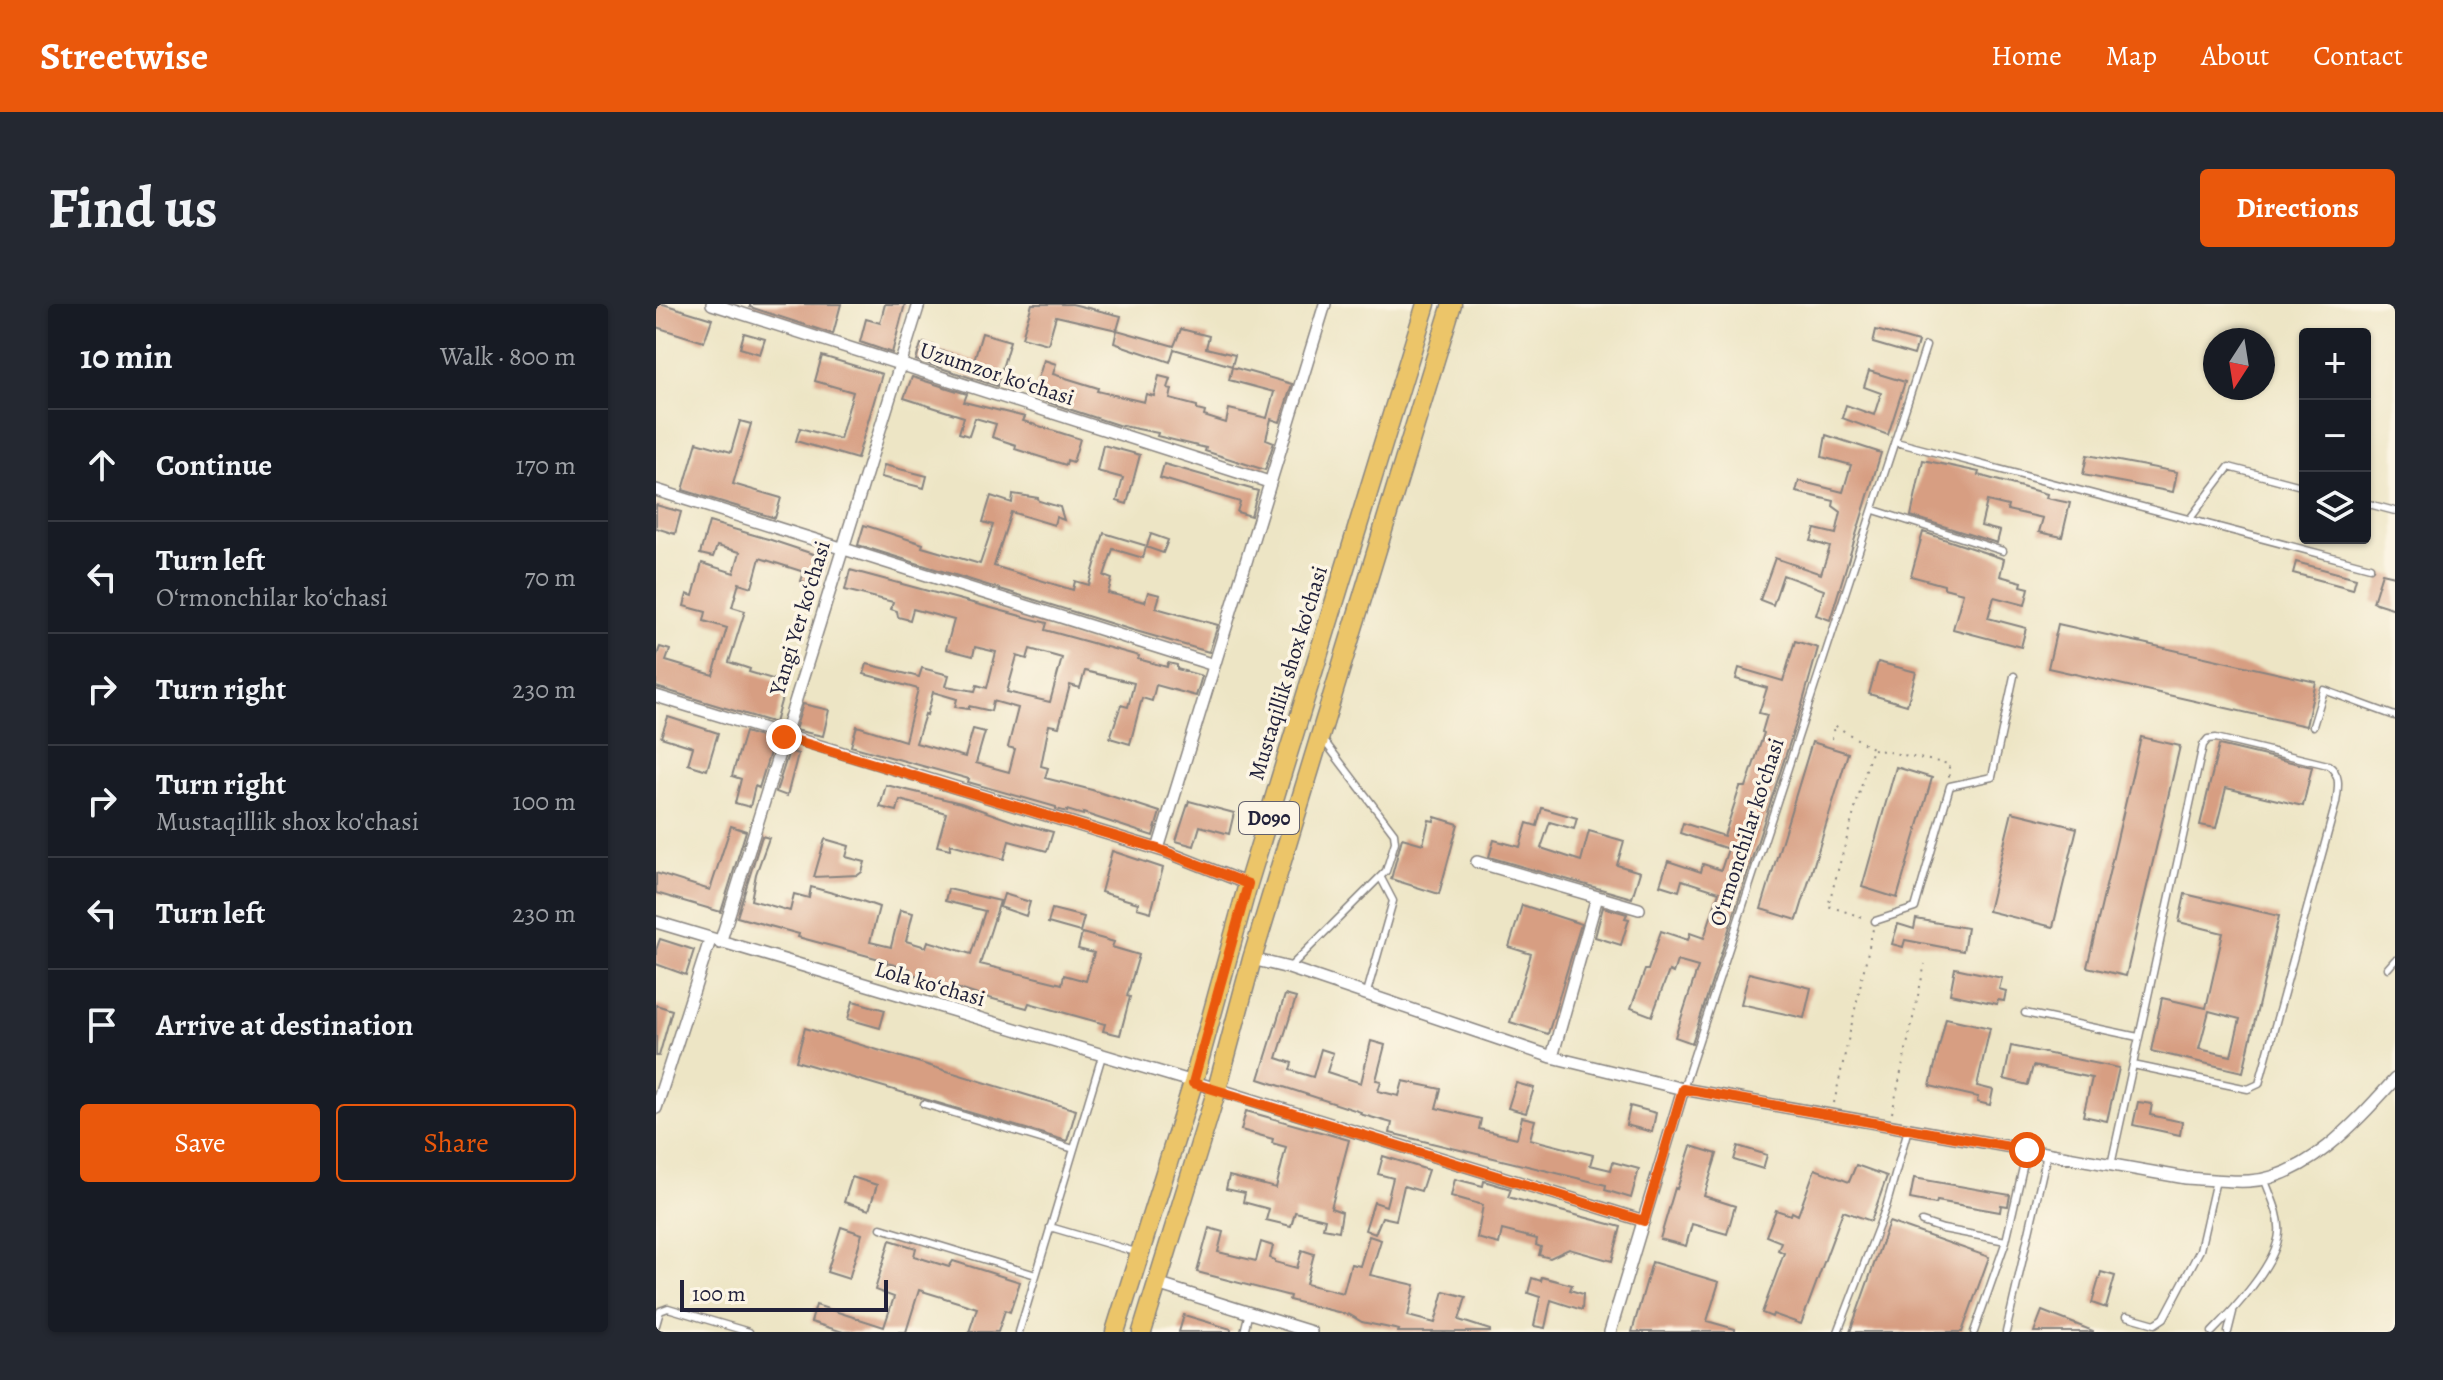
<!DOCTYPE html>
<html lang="en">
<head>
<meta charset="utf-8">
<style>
  :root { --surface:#171b24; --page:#242831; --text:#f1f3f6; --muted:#9ea1a6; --line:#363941; --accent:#ea580c }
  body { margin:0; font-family:Alegreya,serif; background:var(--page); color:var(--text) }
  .controls { position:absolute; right:24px; top:24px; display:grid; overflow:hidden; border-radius:8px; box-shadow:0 2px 6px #0004 }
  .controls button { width:72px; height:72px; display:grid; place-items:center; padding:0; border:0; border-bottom:2px solid var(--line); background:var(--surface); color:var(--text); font:40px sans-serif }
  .compass { position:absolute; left:1547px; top:24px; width:72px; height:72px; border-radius:50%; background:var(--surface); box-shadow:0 2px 6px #0004; rotate:192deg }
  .scale { position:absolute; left:24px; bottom:20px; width:208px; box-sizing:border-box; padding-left:8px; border:4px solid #22223b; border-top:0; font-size:22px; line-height:28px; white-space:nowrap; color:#22223b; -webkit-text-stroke:6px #fcf5e5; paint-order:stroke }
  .stop { position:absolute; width:24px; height:24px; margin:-18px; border:6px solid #ea580c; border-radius:50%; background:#fff }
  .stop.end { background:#ea580c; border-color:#fff; box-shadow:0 2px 8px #0008 }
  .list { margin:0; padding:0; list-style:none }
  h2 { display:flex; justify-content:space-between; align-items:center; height:104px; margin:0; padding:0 32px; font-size:34px }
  h2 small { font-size:26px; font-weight:400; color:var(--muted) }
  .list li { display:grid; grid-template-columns:52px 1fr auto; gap:24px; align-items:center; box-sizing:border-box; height:112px; padding:0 32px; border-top:2px solid var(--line) }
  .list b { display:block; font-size:30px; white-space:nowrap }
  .list p { margin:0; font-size:26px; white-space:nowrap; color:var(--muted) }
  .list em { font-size:26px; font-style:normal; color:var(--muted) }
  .actions { display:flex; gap:16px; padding:24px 32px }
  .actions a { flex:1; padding:18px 0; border:2px solid var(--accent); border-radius:8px; text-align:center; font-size:28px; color:var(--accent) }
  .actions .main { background:var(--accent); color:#fff }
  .icon { flex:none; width:44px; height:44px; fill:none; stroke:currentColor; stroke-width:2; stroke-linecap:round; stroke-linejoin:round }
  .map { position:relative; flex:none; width:1739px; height:1028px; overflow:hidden; border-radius:8px }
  header { display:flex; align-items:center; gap:48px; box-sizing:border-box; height:112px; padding:0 40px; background:var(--accent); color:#fff }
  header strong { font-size:38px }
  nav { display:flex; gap:44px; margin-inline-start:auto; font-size:28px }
  .intro { display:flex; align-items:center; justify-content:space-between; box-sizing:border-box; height:192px; padding:0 48px }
  h1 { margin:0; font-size:56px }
  .button { padding:20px 36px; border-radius:8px; background:var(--accent); color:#fff; font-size:28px; font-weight:700 }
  main { display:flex; gap:48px; padding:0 48px }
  aside { flex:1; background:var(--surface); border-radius:8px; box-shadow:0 2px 6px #0004 }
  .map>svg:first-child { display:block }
  .building { fill:#d79e82; fill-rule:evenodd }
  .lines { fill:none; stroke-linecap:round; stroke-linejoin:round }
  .lane-casing { stroke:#888480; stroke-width:9 }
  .street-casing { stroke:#888480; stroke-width:14 }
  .primary-casing { stroke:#888480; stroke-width:21 }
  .path { stroke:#888480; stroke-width:2; stroke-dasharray:2 6; stroke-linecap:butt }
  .lane { stroke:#fff; stroke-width:6 }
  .street { stroke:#fff; stroke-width:11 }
  .primary { stroke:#ecc569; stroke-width:18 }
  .route { stroke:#ea580c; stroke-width:10 }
  .labels { text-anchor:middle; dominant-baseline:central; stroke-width:7; stroke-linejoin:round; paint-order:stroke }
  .shield { fill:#fcf5e5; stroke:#63616e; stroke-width:2 }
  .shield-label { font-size:20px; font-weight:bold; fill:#22223b }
  .street-label { font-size:22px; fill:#22223b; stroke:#fcf5e5 }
</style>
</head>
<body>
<header>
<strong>Streetwise</strong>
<nav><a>Home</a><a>Map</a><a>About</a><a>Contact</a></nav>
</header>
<div class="intro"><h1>Find us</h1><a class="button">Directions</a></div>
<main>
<aside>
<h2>10 min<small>Walk · 800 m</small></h2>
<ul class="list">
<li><svg class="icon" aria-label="ahead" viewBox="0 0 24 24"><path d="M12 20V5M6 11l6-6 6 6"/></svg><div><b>Continue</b></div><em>170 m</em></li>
<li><svg class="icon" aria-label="left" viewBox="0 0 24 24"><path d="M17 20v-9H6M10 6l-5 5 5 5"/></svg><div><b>Turn left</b><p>Oʻrmonchilar koʻchasi</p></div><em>70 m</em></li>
<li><svg class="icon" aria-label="right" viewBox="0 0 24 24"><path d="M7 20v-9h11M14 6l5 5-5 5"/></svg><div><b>Turn right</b></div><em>230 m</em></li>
<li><svg class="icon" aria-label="right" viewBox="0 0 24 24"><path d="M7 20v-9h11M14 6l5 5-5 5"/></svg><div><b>Turn right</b><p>Mustaqillik shox ko'chasi</p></div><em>100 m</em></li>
<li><svg class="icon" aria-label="left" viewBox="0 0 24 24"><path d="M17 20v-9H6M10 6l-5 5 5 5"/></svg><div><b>Turn left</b></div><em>230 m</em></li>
<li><svg class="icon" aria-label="arrive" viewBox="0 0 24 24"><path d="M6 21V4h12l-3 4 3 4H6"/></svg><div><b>Arrive at destination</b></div></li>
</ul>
<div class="actions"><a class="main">Save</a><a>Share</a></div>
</aside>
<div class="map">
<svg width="1739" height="1028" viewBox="0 0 1739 1028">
  <rect width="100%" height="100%" fill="#fcf5e5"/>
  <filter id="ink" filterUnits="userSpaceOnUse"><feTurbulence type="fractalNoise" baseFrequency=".0125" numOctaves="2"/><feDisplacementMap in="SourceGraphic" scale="16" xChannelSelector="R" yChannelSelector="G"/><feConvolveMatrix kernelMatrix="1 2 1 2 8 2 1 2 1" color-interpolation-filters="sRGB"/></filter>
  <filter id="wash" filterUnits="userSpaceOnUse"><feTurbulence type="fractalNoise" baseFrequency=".006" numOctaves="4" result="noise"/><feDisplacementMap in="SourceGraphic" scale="32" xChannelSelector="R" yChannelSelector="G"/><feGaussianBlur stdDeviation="1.8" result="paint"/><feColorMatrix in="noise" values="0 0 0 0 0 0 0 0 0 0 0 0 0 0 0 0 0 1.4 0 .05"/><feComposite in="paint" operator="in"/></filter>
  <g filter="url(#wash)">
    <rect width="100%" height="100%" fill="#ede5c5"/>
    <g id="blocks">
      <!-- building -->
      <path class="building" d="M0,0H7L56,15L48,38L0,23Z
        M94,0H185L177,30L94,3Z
        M229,0H249L236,49L204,38L210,15L224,19Z
        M376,0H416L465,12L461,26L400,12L392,40L366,33Z
        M525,25L553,32L550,44L579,51L576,62L518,45L514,58L458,39L461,26L518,42Z
        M1220,26L1262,38L1258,51L1217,39Z
        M88,29L109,35L104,50L84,44Z
        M326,29L354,37L341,82L260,56L265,40L268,41V39L279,42L278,45L318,56Z
        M166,52L226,70L201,155L140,137L144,124L184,135L197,88L159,77Z
        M388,56L400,60L397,70L442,84L441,87L488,98L490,90L498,92L503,72L515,75L512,84L516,85L514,95L541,102V106L549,108L548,112L570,119L573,105L611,114L618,88L573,76L576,63L636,80L624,118L615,115L610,135L618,138L609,166L549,147L550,144L501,132L502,129L462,121L376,93Z
        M1213,67L1249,78L1232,131L1186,114L1190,101L1218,111L1225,89L1208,83Z
        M256,73L311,90L308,98L369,113L367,117L424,135L417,158L411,156L410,161L359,145L360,141L336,133L340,120L319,114L313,132L303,129L308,113L248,94Z
        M84,117L95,120L77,180L125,194L119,214L27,186L41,138L75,148Z
        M1170,131L1225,149L1174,316L1160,311L1168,286L1127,271L1117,301L1104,296L1119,254L1165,270L1174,243L1155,237L1159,225L1180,230L1185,208L1177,202L1178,197L1140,188L1143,177L1187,188L1195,161L1166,153Z
        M447,141L484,151L471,200L461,197L467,174L441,167Z
        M1431,151L1521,168L1517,188L1427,171Z
        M1267,156L1323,168L1322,171L1391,190L1390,194L1414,199L1406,233L1383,228L1387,214L1351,206L1352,202L1331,197L1325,222L1344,227L1341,239L1255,212Z
        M508,160L602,187L595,212L581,208L584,198L504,174Z
        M228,161L271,172L268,184L225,173Z
        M357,190L382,194L383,197L404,203L408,216L400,213L398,221L355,208L338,262L417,286L419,277L433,281L448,229L491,242L495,230L512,236L507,249L490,243L487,254L457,245L448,272L456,275L452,289L489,298L492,288L504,291L500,304L562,321L553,348L473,325L202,241L208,221L267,240L266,243L324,260L337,221L327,218L335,192L356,199Z
        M0,201L25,208L19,230L0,224Z
        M53,218L112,235L172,255L163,283L145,277L148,268L104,254L96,283L83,279L76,303L89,307L73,358L94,365L93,368L130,379L119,419L0,383V354L4,343L14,346L10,357L57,371L71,324L48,317L50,308L28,302L31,290L37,292L46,259L78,269L84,248L61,242L57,253L44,250Z
        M1267,228L1348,255L1344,272L1366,278L1365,282L1373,284L1369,301L1338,293L1332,314L1370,324L1365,343L1297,325L1307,289L1288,284V281L1255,272Z
        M1640,258L1700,274L1697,285L1637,269Z
        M194,266L391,319L389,326L483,352L482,355L511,363L512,359L521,361V365L546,372L540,392L500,381L496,397L486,394L474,440L454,434L465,401L472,403L478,379L429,367L424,384L414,381L403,423L393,421L385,462L392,464L389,474L436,486L504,508L497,532L427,509V511L411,506V508L400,505V503L312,478L313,475L195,442L201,422L249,437L262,385L208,370L211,360L263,373L266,364L293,371L290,382L319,387L321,381L331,384L340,348L319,343L317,352L290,345L298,316L257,305L254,316L242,313L241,307L235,305L237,298L189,286ZM374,345L406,354L394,398L351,388L361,352L371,355ZM277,388L301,395L299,403L313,405V402L335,407L337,397L362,404L352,443L359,445L353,468L320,459L329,428L317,425L309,453L260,439L269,410L271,411Z
        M1726,269L1739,272V305L1717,298Z
        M1402,320L1660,378L1650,422L1392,364Z
        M1139,337L1162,344L1146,401L1036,739L1019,733L1042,663L1021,657L1017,669L1013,667L996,712L975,704L989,666H992L1005,627L1032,636L1034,629L1048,634L1063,588L1026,576L1023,587L1004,581L1012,557L1045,568L1047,560L1065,566L1072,545L1024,529L1027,519L1068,532L1084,483H1090L1108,429L1106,428L1111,411L1103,409L1111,384L1080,375L1083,364L1127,377Z
        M1222,358L1260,368L1251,401L1213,390Z
        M147,400L173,406L167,432L139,426Z
        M12,413L62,429L51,466L32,460L37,443L5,433Z
        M89,428L114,436L113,441L116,442L103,484L99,482L94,503L79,499L85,475L76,472Z
        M1485,433L1524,442L1470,672L1431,663Z
        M1156,438L1192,449L1141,616L1105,605Z
        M1563,441L1656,463L1647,502L1570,484L1560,524L1544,521Z
        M133,447L142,450L131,492L120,488Z
        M1240,463L1276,474L1241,594L1206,583Z
        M230,481L305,499L359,518L397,528L391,547L353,537L348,555L295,540L294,545L281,542L290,509L244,496L241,507L224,503Z
        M533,497L578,509L573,530L544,522L538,542L520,537Z
        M886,504L921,514L918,525L894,518L885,544L925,557L933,527L968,537L961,561L984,568L976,594L833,553L838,536L864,543L871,519L881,522Z
        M1356,508L1421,524L1397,623L1332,607Z
        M779,513L802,520L783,590L735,575L746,534L767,540L773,516L778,517Z
        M75,522L90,527L65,608L0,589V569L54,586Z
        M106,532L113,534L100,570L95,596L134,607L138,590L153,594L155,583L206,597L223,603L214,638L235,643L244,606L257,609L250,637L270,643L272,637L315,650L329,607L289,597L292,585L344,597L324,660L406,680L408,671L430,677L438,649L422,645L426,629L458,638L456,643L483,651L471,692L474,693L464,731L447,727L449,720L373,699L371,704L322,691L253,669L254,665L231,659V657L142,633L143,630L81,613Z
        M169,535L193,542L190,553L209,558L206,568L202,571L158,573Z
        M456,547L507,564L495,608L481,604L482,599L445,588Z
        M348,590L374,598L370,612L344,603Z
        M1529,590L1623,612L1587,768L1495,747L1506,694L1550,704L1567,629L1523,618ZM1553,707L1584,715L1575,752L1543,745Z
        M866,601L925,620L892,730L854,718L875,650L853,643Z
        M947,603L971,610L969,614L973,615L965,641L939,633Z
        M396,605L428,613L424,628L392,619Z
        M1260,615L1311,624L1307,647L1249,636L1247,643L1236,640L1242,620L1258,625Z
        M4,635L38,646L30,671L0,660V646Z
        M1299,664L1346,674L1343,685L1350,687L1348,697L1342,696L1341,700L1294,690Z
        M1093,669L1155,684L1148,714L1085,700Z
        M629,691L640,694L621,754L636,759L634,766L657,773L665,745L677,749L671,768L705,779L715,737L729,741L720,776L725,777L722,787L743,792L747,777L785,785L780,804L825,815L823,825L861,834L866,813L879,816L874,835L937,851L934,861L955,866L957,858L983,865L975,894L949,886L950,881L734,829L736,819L704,810L705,808L603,775Z
        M197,697L229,706L224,724L192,715Z
        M0,701L16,706L3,752H0Z
        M1290,714L1334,724L1321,782L1337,786L1334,801L1321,798L1322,793L1274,782Z
        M149,724L420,806L411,837L140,757Z
        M1355,742L1463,764L1451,817L1427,812L1436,774L1377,762L1372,781L1348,775Z
        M860,779L878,784L870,809L852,804Z
        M1482,798L1496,800L1494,811L1526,818L1524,831L1477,821Z
        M974,802L1000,809L996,828L970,821Z
        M590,807L693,836L675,904L686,908L683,927L667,924L669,915L639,908L635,922L610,916L613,905L587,898L589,889L570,885L573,872L620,884L630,843L616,839L617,835L585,826Z
        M1035,842L1061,850L1048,892L1079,902L1071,930L1036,920L1030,942L1004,935L1019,884L1021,885Z
        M1082,842L1111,851L1107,865L1078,856Z
        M727,852L772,866L765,887L748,882L740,916L726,913L719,930L709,926L718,898L730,902L737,874L722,870Z
        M1200,861L1231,872L1215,917L1187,907L1145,1020L1117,1010L1116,1013L1106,1009L1128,949L1122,946L1125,938L1110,932L1120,906L1135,911L1136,908L1142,911L1159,865L1193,878Z
        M196,873L221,881L213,906L188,898Z
        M1258,874L1354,891L1352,902L1345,901L1344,908L1281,897L1280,900L1254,895Z
        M799,875L827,882L828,877L855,885L852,893L965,923L956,957L913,945L894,954L883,951L885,943L880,941L881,935L846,926L843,940L821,934L827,901L795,892Z
        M1233,918L1333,953L1306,1028H1194Z
        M185,923L206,930L193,975L171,968Z
        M553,924L567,928L562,948L600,957L605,938L617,942L614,954L619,956V958L641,964L646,946L658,950L650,980L687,989L695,960L704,962L713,932L725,936L714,971L759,981L752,1012L779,1019L788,987L810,993L803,1016L834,1026V1028H742L743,1026L706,1018L694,1011L633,996L634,992L541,968Z
        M234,936L260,944L258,952L293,963L297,957L364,978L354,1008L349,1006L342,1028H313L321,1004L263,986L250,1028H187L155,1018L160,1001L228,1023L238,993L219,986Z
        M996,958L1063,978L1051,1017L1079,1025V1028H976Z
        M1445,968L1459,972L1450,1004L1436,999Z
        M886,973L916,981L914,986L927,990L926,1006L895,996L889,1024L878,1022L884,993L872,989L876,974L885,977Z
        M1386,1007L1437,1027V1028H1378Z
        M528,1011L575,1025V1028H523Z"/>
    </g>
  </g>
  <g filter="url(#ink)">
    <use href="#blocks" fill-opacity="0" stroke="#888480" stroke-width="2"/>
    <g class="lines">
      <defs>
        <path id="lane" d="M1240,138L1714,263
          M1709,199L1739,207
          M1218,206L1347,247
          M1533,216L1573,163L1649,183
          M1657,422L1668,386L1739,412
          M1219,617L1259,604L1294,482L1336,473L1358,372
          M633,664L730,567L739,538L738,529L666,434
          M1732,664L1739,656
          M710,692L737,597L725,574
          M1369,709L1482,733
          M1027,785L1270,42
          M268,800L418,845
          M1455,861L1547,441L1552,435L1560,434L1672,461C1686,471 1682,484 1680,499L1603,780L1592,785L1477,761
          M1266,918L1287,925L1350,937
          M394,923L483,949
          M225,924L380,971
          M1471,1012L1499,1020L1508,1014L1544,946L1560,876
          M0,1021L4,1007L12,1004L93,1028
          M363,1028L446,752
          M588,1028L593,1008
          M1182,1028L1230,903L1252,825
          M1318,1028L1350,937L1371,846
          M1350,1028L1391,850
          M1556,1028C1577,1007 1621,959 1623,929C1625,911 1614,891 1608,874
          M1572,1028L1577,1008"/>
        <path id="street" d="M56,0L613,178
          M0,186L558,361
          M0,392L511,548L592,580
          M502,545L669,0
          M821,558L983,605
          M0,618L561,785L988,917
          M64,639L263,0
          M596,655L633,664L896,753L1027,785L1530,874C1550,875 1572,878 1593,877C1652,874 1702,816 1739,775
          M896,753L941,593
          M0,804L54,636
          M501,980L655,1028
          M954,1028L1027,785"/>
        <path id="primary" d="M459,1028L537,779L592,580L770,0
          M486,1028L561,785L596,655L796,0"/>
      </defs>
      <!-- lane casing -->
      <use href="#lane" class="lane-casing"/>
      <!-- street casing -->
      <use href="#street" class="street-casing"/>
      <!-- primary casing -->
      <use href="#primary" class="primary-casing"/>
      <!-- path -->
      <path class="path" d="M1176,435L1178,421L1216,444L1172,602L1209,614
        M1217,445L1293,460V473
        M1178,799L1217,625
        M1236,809L1269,660"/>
      <!-- lane -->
      <use href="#lane" class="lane"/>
      <!-- street -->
      <use href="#street" class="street"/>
      <!-- primary -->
      <use href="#primary" class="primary"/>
    </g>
  </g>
  <g class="lines" filter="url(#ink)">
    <!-- route -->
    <path class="route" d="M128,433L502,545L592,580L537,779L988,917L1027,785L1371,846"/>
  </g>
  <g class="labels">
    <!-- shield labels -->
    <rect class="shield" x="583" y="498" width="60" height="32" rx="6"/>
    <g class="shield-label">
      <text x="613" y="514">D090</text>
    </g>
    <!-- street labels -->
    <g class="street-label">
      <text transform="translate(341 70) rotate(18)">Uzumzor koʻchasi</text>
      <text transform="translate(144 314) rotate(-73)">Yangi Yer koʻchasi</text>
      <text transform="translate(632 369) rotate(-73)">Mustaqillik shox ko'chasi</text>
      <text transform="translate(1091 528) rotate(-72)">Oʻrmonchilar koʻchasi</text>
      <text transform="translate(274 680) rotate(16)">Lola koʻchasi</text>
    </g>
  </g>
</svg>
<div class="controls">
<button>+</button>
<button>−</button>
<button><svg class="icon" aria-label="layers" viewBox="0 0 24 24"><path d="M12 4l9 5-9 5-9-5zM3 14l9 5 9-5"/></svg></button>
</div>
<svg class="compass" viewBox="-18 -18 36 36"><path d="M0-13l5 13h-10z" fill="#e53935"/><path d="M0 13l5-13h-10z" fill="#9ea1a6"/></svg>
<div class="scale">100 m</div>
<div class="stop" style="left:1371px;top:846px"></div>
<div class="stop end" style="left:128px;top:433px"></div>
</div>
</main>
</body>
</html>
